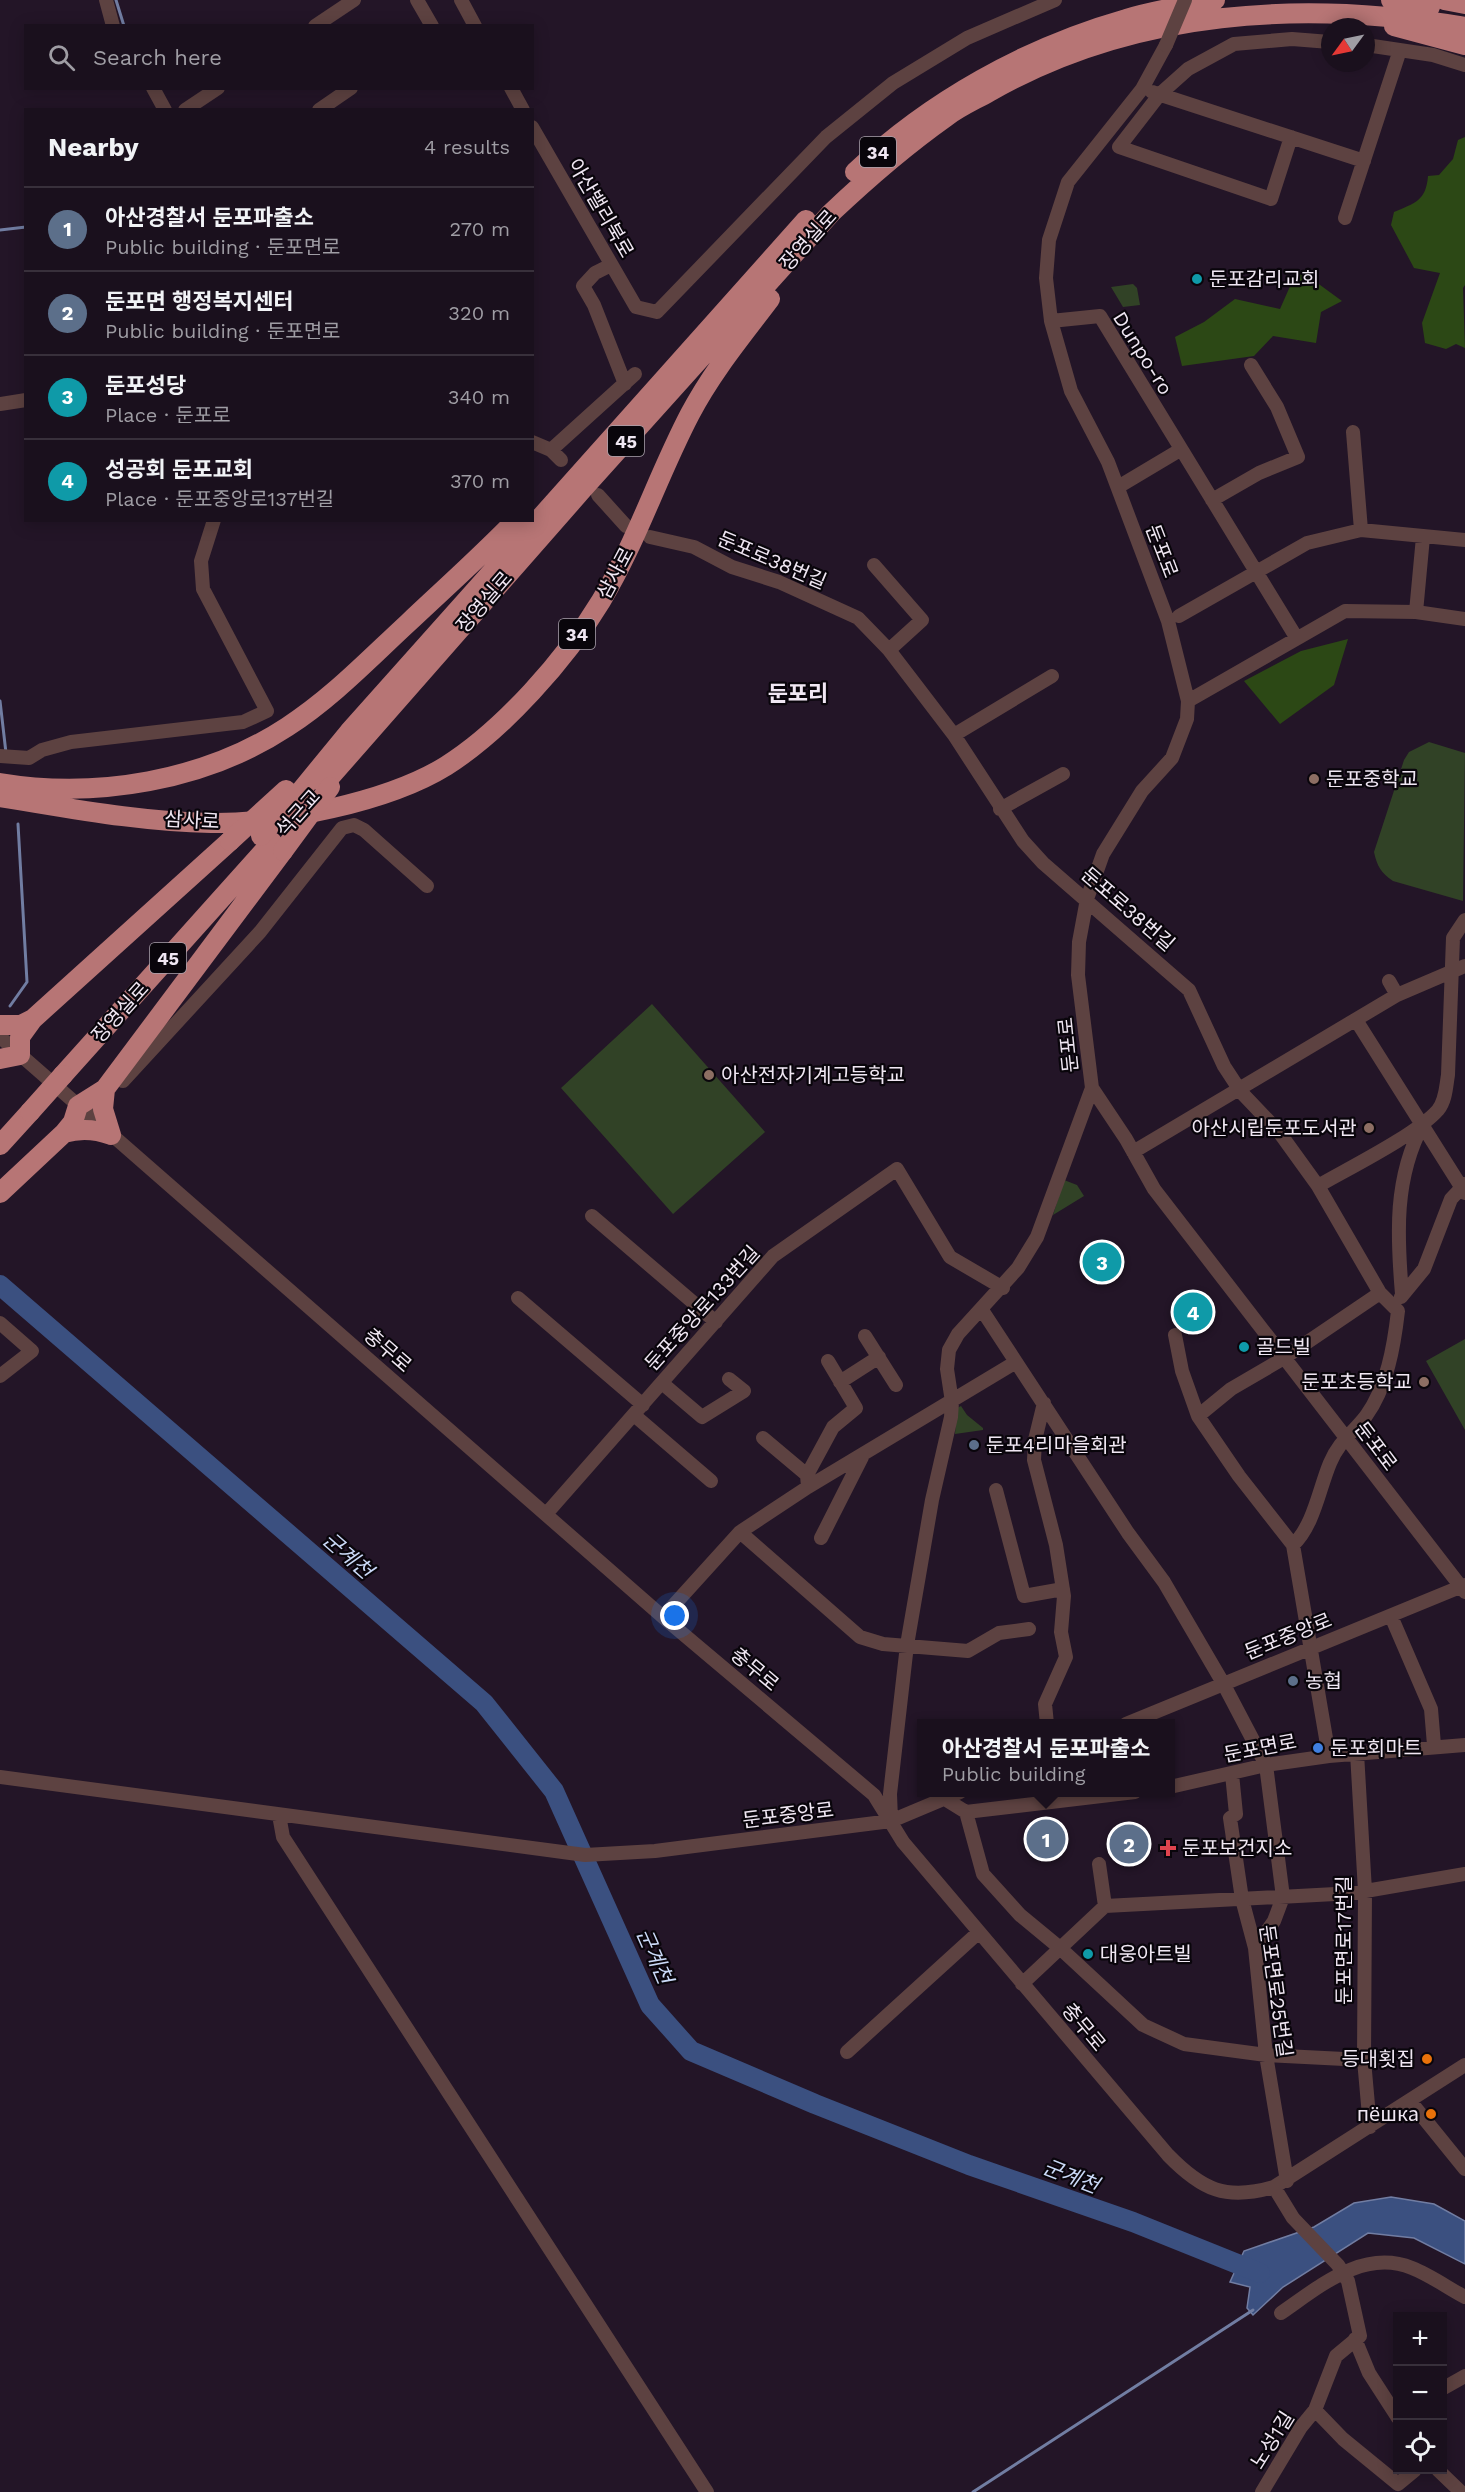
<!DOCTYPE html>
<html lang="en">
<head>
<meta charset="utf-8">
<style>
  :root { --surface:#1a101d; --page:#231926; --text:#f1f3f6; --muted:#9f9da4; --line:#38303b; --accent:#db2777 }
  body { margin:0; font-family:"Work Sans","Noto Sans KR",sans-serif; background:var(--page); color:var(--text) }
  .controls { position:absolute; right:18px; bottom:18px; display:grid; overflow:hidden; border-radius:0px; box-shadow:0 3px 15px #0003 }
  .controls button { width:54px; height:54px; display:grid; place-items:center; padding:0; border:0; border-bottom:2px solid var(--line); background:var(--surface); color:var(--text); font:30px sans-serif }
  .compass { position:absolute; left:1321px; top:18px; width:54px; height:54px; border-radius:50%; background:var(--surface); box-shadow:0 3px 15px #0003; rotate:237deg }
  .you { position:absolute; left:675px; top:1616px; width:21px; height:21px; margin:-15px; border:4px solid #fff; border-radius:50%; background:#1a73e8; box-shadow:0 0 0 9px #1a73e833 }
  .badge { display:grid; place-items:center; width:39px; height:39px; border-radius:50%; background:var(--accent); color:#fff; font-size:20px; font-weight:700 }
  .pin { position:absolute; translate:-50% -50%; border:3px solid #fff; box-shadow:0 2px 6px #0006 }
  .popup { position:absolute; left:917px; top:1719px; width:258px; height:78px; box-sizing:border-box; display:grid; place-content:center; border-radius:0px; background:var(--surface); filter:drop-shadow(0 2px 4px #0005); font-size:20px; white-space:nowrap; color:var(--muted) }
  .popup b { font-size:22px; color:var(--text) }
  .popup::after { content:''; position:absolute; left:50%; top:100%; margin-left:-12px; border:12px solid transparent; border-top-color:var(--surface) }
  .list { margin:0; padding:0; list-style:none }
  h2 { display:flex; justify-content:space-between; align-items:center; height:78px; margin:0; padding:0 24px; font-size:26px }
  h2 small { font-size:20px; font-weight:400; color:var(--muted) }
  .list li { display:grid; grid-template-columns:39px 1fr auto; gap:18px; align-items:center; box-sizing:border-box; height:84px; padding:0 24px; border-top:2px solid var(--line) }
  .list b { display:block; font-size:22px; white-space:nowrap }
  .list p { margin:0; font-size:20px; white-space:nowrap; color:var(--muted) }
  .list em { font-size:20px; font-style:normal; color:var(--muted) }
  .icon { flex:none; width:33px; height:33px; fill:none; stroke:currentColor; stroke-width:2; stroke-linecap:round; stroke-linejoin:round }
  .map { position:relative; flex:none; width:1465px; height:2492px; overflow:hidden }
  .search { position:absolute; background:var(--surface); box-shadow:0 3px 15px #0003; left:24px; top:24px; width:510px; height:66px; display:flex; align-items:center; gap:15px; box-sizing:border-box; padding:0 21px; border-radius:0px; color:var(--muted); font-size:22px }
  .panel { position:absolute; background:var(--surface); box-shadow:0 3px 15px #0003; left:24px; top:108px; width:510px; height:414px; border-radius:0px }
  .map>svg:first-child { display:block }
  .green { fill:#314226 }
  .forest { fill:#2c4815 }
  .water { fill:#3b5080; stroke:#717da2; stroke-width:1.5 }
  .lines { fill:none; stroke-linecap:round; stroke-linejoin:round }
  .stream { stroke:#717da2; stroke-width:3 }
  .river { stroke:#3b5080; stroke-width:20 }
  .minor { stroke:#5d4241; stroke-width:14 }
  .highway { stroke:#b77575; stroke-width:20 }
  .minor-bridge { stroke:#5d4241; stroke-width:14 }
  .highway-bridge { stroke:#b77575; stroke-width:20 }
  .culture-dot { fill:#0f9aa8; stroke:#09050b; stroke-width:2 }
  .education-dot { fill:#8d6e63; stroke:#09050b; stroke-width:2 }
  .service-dot { fill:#5c6f8a; stroke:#09050b; stroke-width:2 }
  .shop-dot { fill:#3f7fe0; stroke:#09050b; stroke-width:2 }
  .health-dot { fill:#e0444e; stroke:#09050b; stroke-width:2 }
  .food-dot { fill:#e8710a; stroke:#09050b; stroke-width:2 }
  .labels { text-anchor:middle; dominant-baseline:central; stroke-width:4.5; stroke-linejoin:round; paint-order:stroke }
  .shield { fill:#09050b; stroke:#aba3ad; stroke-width:1.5 }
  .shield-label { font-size:18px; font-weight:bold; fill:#f0e7f3 }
  .street-label { font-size:20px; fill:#f0e7f3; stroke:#09050b }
  .poi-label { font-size:20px; fill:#f0e7f3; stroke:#09050b; text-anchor:start }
  .water-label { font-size:21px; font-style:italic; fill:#cbdaf8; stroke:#09050b }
  .quarter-label { font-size:22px; font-weight:bold; fill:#f0e7f3; stroke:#09050b }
</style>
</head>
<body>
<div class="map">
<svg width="1465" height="2492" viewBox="0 0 1465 2492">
  <rect width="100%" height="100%" fill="#231527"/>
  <!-- green -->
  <path class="green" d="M1133,284L1137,288L1140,305L1123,307L1111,287Z
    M1429,742L1465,753L1463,901L1393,881C1381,873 1377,866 1374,852L1404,760L1409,752Z
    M652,1004L765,1132L673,1214L561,1088Z
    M1064,1180L1077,1185L1084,1196L1053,1215Z
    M1465,1339V1430L1426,1361Z
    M961,1406L967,1415L983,1428V1430L955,1434L957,1408Z"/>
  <!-- forest -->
  <path class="forest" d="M1465,137V285L1463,288L1465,348L1456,344L1446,349L1425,343L1422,323L1440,273L1414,268L1391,225L1394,212C1415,203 1426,201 1428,176L1439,175L1453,159L1458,140Z
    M1305,274L1342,301L1321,312L1316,343L1273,336L1254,356L1182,366L1175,337L1204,322L1235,299L1280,309L1295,275Z
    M1348,639L1334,685L1280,724L1244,681L1301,651Z"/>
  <!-- water -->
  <path class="water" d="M1391,2197L1434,2204L1465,2221V2264L1414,2238L1368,2233L1283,2287L1253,2315L1247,2308L1250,2287L1230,2282L1244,2251L1314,2227L1354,2203Z"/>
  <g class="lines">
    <!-- stream -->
    <path class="stream" d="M116,0L124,26
      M0,230L26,227
      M0,701L6,753
      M10,1006L27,982L18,824
      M973,2492L1253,2310"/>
    <!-- river -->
    <path class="river" d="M0,1285L484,1703L554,1791L650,2005L691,2051L815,2104L969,2165L1133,2222L1260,2273"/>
    <!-- minor -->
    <path class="minor" d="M106,0L113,26
      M417,0L432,26
      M461,0L475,26
      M315,26L354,0
      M1366,45L1433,55L1465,65
      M153,88L165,110
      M511,88L523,110
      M1152,92L1364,161
      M185,110L218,88
      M319,110L351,88
      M532,127L636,307L657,312L826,137L893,83L967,38L1055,0
      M1291,137L1271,199L1119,147L1160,94L1188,69L1234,44L1292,39L1330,42
      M1345,218L1400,50
      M611,265L595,273L583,286L594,305L625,384
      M1051,321L1100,316L1296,637
      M0,404L26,400
      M1353,432L1361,530
      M532,442L551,450L561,460
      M551,450L635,374
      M1123,484L1180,450
      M598,495L626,526
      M1212,500L1259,473L1298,457L1277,407L1251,365
      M650,537L694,547L732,567L779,582L858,618L889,650L912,680L954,735L1023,841L1043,863L1189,990L1224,1066L1241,1092L1279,1132L1318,1186L1380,1293L1398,1311C1394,1346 1387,1387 1366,1416C1353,1433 1339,1441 1330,1463C1319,1489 1314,1525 1293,1545
      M874,565L922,620L889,650
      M1416,612L1423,537
      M1179,616L1307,543L1361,530L1465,540
      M1188,701L1345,611L1416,612L1465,619
      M954,735L1052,676
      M0,756L29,758L42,750L71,742L243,722L267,711L203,589L201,561L214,520
      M1000,809L1063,774
      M1389,981L1397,995
      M1356,1020L1465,1193
      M0,1037L663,1617L874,1795L903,1842L1168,2155C1202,2190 1226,2201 1274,2187L1465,2065
      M123,1081L260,932L342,828L354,825L364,830L427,886
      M1092,1088L1126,1139L1154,1189L1465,1592
      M1133,1152L1397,995L1465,966
      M1318,1186C1349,1168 1416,1135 1438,1110C1446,1100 1446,1086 1448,1075L1453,938L1465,920
      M592,1216L716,1322
      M1402,1294C1397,1235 1394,1178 1423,1124
      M1401,1297L1424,1269L1451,1199L1465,1184
      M518,1298L643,1405
      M0,1323L32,1351L0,1376
      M1175,1335L1182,1371L1198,1416L1239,1476L1293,1545L1329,1756
      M865,1336L896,1385
      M1016,1362L1128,1533L1164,1582L1223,1683L1266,1765L1283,1897L1274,1921L1255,1948
      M840,1382L879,1357
      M662,1383L702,1417L744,1391L729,1379
      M1044,1403L1035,1440L1034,1460L1056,1545L1064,1596L1061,1632L1066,1657L1045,1704L1047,1724
      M634,1415L711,1481
      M1198,1416L1231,1389L1284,1358L1380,1293
      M763,1438L807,1475
      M808,1487L807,1475L833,1427L856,1408L828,1361
      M996,1490L1024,1596L1063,1589
      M547,1513L773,1256L897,1169L950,1257L1003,1288
      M740,1532L860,1637L883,1644L968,1651L999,1633L1029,1629
      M821,1538L862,1457
      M1391,1616L1431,1709L1434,1745
      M663,1617L740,1532L808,1487L1016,1362L982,1310
      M1126,1724L1465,1585
      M1357,1753L1365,1891L1364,2060L1370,2127
      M1232,1774L1236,1814L1230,1818L1242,1899L1255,1948L1266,2055L1287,2181
      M0,1777L585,1855L655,1851L891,1821L960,1792
      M1170,1787L1266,1765L1329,1756L1465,1745
      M945,1799L966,1812L1135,1792
      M966,1812L983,1874L1020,1915L1060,1948L1143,2025L1184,2044L1266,2055L1364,2060
      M279,1815L283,1837L707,2492
      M891,1819L890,1794L907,1645L932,1500L951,1417L952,1402L947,1369L949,1350L958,1334L1018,1268L1037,1237L1092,1088L1078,975L1079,942L1087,899L1103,854L1142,791L1172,758L1187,719L1188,701L1168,621L1108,462L1071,391L1051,321L1046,278L1049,240L1068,182L1142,89L1166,45
      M1099,1864L1105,1906L1354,1893L1465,1874
      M1022,1984L1105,1906
      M847,2052L979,1932
      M1410,2101L1465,2169
      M1281,2313C1319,2287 1363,2248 1412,2268C1430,2275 1448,2288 1465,2297
      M1355,2339L1369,2373L1398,2418
      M1442,2389L1465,2376
      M1315,2410L1343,2439L1398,2484L1415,2470
      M1438,2470L1461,2492
      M1262,2492L1301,2427L1315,2410L1336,2356L1360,2336L1348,2281L1338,2265L1293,2218L1274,2187"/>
    <!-- highway -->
    <path class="highway" d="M1391,0L1430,7
      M1444,0L1465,4
      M1394,26L1465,45
      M855,172C930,101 1027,47 1126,19C1155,10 1185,6 1215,0
      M0,783C96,799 205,781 287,727C332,698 369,659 408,623C444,589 481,556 516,520
      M324,784L582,490L831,213C867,179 905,146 946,117C959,107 975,100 989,92C1134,9 1304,0 1465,27
      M299,793L349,732L806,220
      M0,797C69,808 140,822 211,823C278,824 388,802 446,766C503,730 566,659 601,601C637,541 658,475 690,414C712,372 742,336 770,299
      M0,1025H21L33,1019
      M0,1059L20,1055V1037L33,1019L230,841
      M63,1075L272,842
      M105,1089L103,1109L111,1135
      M64,1133C81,1128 95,1129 111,1135
      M0,1145L30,1112
      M0,1193L64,1133L73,1122L78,1106L105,1089L283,851"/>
    <!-- minor-bridge -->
    <path class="minor-bridge" d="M1166,45L1185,0"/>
    <!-- highway-bridge -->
    <path class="highway-bridge" d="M261,836L299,793
      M230,841L286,790
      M283,851L330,787
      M30,1112L63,1075"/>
  </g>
  <!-- markers -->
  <g class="culture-dot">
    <circle cx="1197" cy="279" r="6"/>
    <circle cx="1244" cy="1347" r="6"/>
    <circle cx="1088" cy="1954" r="6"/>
  </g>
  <g class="education-dot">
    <circle cx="1314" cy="779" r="6"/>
    <circle cx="709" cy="1075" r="6"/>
    <circle cx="1369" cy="1128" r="6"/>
    <circle cx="1424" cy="1382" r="6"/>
  </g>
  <g class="service-dot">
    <circle cx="974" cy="1445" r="6"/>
    <circle cx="1293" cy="1681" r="6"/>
  </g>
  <circle class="shop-dot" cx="1318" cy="1748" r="6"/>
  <path class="health-dot" d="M1165 1839h6v6h6v6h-6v6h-6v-6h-6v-6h6z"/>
  <g class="food-dot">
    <circle cx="1427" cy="2059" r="6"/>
    <circle cx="1431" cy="2114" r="6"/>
  </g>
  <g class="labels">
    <!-- shield labels -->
    <g class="shield">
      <rect x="860" y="137" width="36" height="30" rx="4.5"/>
      <rect x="608" y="426" width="36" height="30" rx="4.5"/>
      <rect x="559" y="619" width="36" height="30" rx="4.5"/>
      <rect x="150" y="943" width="36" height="30" rx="4.5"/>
    </g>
    <g class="shield-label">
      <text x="878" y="152">34</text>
      <text x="626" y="441">45</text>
      <text x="577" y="634">34</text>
      <text x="168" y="958">45</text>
    </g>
    <!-- street labels -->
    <g class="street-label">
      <text transform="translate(601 208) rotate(60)">아산밸리북로</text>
      <text transform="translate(808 240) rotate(-48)">장영실로</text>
      <text transform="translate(1143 353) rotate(58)">Dunpo-ro</text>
      <text transform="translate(1162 551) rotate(69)">둔포로</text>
      <text transform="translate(772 560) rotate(23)">둔포로38번길</text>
      <text transform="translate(615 573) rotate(-62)">삼사로</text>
      <text transform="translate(484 602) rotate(-49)">장영실로</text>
      <text transform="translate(298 813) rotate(-48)">석근교</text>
      <text transform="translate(192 820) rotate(3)">삼사로</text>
      <text transform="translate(1128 909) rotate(41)">둔포로38번길</text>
      <text transform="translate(120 1012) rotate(-48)">장영실로</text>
      <text transform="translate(1068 1045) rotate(-96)">둔포로</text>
      <text transform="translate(702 1308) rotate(-48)">둔포중앙로133번길</text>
      <text transform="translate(388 1350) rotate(41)">충무로</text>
      <text transform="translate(1376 1446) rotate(53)">둔포로</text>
      <text transform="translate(1288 1636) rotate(-22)">둔포중앙로</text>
      <text transform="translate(755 1669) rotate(40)">충무로</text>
      <text transform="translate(1260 1748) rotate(-11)">둔포면로</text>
      <text transform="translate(788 1815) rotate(-7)">둔포중앙로</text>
      <text transform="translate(1344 1940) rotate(-90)">둔포면로17번길</text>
      <text transform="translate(1276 1991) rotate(82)">둔포면로25번길</text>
      <text transform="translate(1084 2027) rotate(50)">충무로</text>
      <text transform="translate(1272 2440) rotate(-58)">노성1길</text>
    </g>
    <!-- poi labels -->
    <g class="poi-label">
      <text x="1209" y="279">둔포감리교회</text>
      <text x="1326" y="779">둔포중학교</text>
      <text x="721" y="1075">아산전자기계고등학교</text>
      <text x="1357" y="1128" text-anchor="end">아산시립둔포도서관</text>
      <text x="1256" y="1347">골드빌</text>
      <text x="1412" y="1382" text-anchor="end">둔포초등학교</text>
      <text x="986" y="1445">둔포4리마을회관</text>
      <text x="1305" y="1681">농협</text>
      <text x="1330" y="1748">둔포회마트</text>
      <text x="1182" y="1848">둔포보건지소</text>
      <text x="1100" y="1954">대웅아트빌</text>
      <text x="1415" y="2059" text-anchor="end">등대횟집</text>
      <text x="1419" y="2114" text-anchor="end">пёшка</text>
    </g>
    <!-- water labels -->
    <g class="water-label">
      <text transform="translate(348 1555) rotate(41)">군계천</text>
      <text transform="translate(655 1956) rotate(66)">군계천</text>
      <text transform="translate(1071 2176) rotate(21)">군계천</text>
    </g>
    <!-- quarter labels -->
    <g class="quarter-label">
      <text x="798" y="693">둔포리</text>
    </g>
  </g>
</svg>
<div class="controls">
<button>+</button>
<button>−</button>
<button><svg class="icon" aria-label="locate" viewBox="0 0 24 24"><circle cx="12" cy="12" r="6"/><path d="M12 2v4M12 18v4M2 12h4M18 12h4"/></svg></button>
</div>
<svg class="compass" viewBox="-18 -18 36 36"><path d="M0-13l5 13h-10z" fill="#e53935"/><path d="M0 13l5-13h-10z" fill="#9f9da4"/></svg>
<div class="you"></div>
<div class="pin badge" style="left:1046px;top:1839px;background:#5c6f8a">1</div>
<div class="popup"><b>아산경찰서 둔포파출소</b>Public building</div>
<div class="pin badge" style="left:1129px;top:1844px;background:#5c6f8a">2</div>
<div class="pin badge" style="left:1102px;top:1262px;background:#0f9aa8">3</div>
<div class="pin badge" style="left:1193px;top:1312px;background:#0f9aa8">4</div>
<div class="search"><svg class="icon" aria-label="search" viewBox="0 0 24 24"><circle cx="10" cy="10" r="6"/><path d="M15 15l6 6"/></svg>Search here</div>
<section class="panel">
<h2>Nearby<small>4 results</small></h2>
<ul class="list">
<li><span class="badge" style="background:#5c6f8a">1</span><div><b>아산경찰서 둔포파출소</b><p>Public building · 둔포면로</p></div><em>270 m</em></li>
<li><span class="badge" style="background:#5c6f8a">2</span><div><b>둔포면 행정복지센터</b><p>Public building · 둔포면로</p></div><em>320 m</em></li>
<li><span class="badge" style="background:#0f9aa8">3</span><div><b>둔포성당</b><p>Place · 둔포로</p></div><em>340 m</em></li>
<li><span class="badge" style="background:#0f9aa8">4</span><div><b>성공회 둔포교회</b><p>Place · 둔포중앙로137번길</p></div><em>370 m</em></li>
</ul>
</section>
</div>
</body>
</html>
